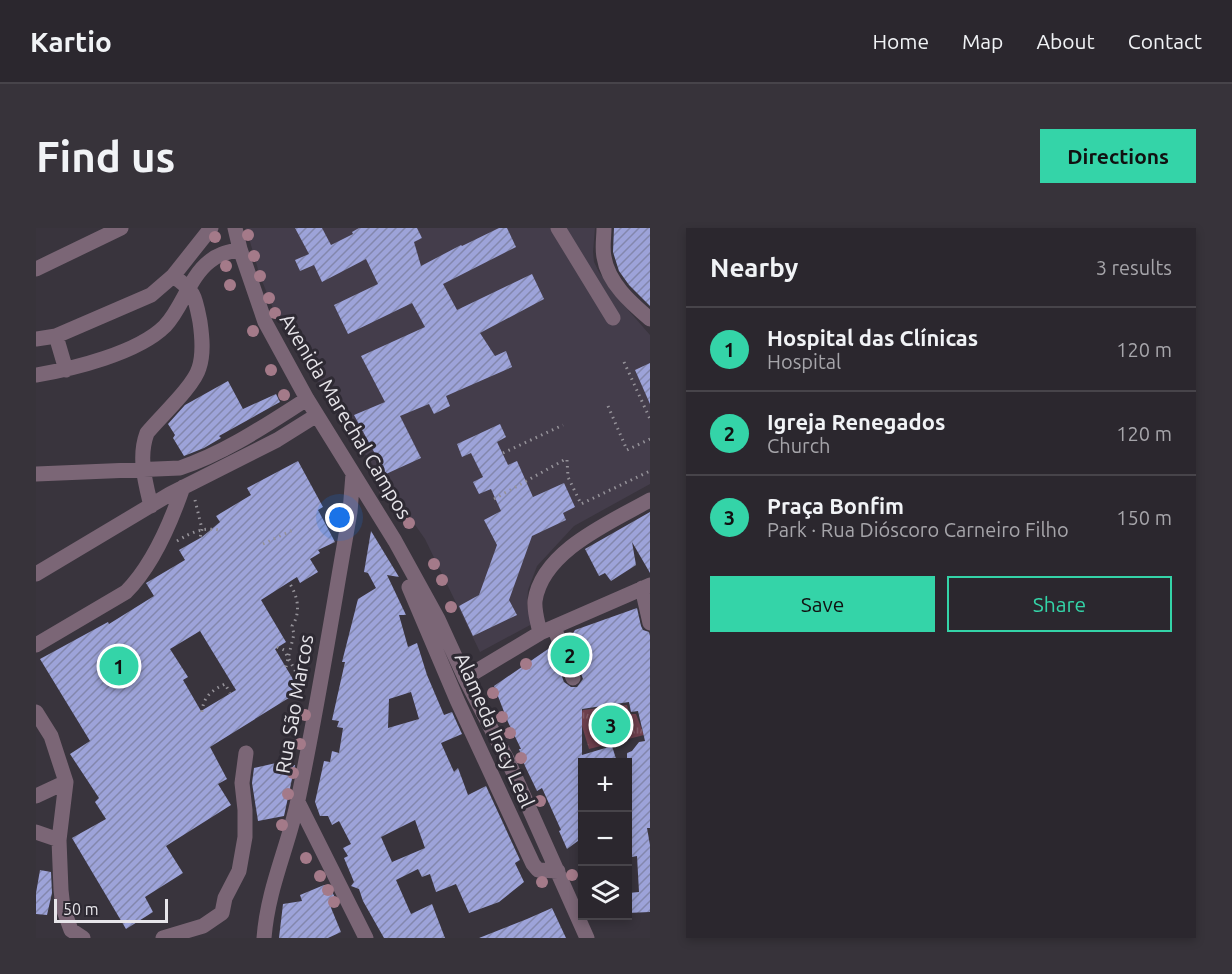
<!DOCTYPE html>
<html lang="en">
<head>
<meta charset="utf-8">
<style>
  :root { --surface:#2b272e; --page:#37333a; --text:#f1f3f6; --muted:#a6a5aa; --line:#47444a; --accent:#34d4a8 }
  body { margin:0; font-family:Ubuntu,sans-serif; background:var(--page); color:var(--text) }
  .controls { position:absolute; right:18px; bottom:18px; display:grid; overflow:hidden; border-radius:0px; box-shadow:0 3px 9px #0003 }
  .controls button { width:54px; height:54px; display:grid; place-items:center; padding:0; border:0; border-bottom:2px solid var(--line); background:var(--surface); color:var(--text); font:30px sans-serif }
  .scale { position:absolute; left:18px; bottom:15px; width:114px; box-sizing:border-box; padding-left:6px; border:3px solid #e7e5ea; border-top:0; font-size:16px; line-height:21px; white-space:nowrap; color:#e7e5ea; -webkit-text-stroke:4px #2e2a33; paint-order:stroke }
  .you { position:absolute; left:304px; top:290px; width:21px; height:21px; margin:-15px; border:4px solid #fff; border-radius:50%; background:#1a73e8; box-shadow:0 0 0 9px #1a73e833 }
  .badge { display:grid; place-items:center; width:39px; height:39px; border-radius:50%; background:var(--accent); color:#111; font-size:20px; font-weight:700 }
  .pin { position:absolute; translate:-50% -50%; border:3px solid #fff; box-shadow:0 2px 6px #0006 }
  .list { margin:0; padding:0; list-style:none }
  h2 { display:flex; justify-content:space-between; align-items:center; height:78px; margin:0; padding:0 24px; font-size:26px }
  h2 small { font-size:20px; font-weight:400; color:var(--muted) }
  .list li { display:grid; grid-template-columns:39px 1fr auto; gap:18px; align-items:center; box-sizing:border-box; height:84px; padding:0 24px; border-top:2px solid var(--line) }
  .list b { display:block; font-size:22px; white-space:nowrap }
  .list p { margin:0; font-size:20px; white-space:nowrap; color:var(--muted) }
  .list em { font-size:20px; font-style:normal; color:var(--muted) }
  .actions { display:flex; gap:12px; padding:18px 24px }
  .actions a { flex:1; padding:14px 0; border:2px solid var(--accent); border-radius:0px; text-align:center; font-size:21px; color:var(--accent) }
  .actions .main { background:var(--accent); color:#111 }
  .icon { flex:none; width:33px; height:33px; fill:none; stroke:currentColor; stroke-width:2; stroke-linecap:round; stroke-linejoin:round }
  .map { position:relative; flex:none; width:614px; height:710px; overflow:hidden; border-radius:0px }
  header { display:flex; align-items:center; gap:36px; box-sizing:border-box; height:84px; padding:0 30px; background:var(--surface); border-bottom:2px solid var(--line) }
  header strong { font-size:28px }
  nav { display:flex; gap:33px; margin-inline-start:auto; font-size:21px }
  .intro { display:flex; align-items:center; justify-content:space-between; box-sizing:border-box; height:144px; padding:0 36px }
  h1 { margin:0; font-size:42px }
  .button { padding:15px 27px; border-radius:0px; background:var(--accent); color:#111; font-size:21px; font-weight:700 }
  main { display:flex; gap:36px; padding:0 36px }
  aside { flex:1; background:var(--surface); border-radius:0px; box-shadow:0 3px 9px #0003 }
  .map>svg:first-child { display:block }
  .built { fill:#443d4b }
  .park { fill:url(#park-tufts) }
  .building { fill:url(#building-hatch); fill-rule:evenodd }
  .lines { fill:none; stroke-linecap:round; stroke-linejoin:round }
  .path { stroke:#959299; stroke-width:3; stroke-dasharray:1.5 4.5; stroke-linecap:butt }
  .minor { stroke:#7b6676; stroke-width:15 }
  .tree { fill:#a47a89 }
  .labels { text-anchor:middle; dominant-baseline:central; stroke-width:6; stroke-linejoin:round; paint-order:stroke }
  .street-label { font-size:20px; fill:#e7e5ea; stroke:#2e2a33 }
</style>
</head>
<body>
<header>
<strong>Kartio</strong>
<nav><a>Home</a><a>Map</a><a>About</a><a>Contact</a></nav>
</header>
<div class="intro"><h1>Find us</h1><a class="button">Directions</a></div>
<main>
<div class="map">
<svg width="614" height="710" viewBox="0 0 614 710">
  <defs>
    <pattern id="park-tufts" width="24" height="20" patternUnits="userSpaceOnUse" patternTransform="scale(1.5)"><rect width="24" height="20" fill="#6e404d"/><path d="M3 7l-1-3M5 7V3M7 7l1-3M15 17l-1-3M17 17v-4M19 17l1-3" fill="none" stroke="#835b67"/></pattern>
    <pattern id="building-hatch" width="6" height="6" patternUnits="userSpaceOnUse" patternTransform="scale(1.5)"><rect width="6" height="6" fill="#9da3d9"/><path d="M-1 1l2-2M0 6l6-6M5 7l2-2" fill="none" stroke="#8387ad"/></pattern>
  </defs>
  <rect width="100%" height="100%" fill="#39343d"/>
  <!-- built -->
  <path class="built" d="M210,0H559L557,24L558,34L563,44L587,76L614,107V256L538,298L501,338L492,362L491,379L496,396L444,424L389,311L313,203L239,85L224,48Z"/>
  <!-- park -->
  <path class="park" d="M591,477L593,486H600L608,507L553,521L543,488L547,482Z"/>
  <!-- building -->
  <path class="building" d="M259,0H286L295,17L317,6L316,4L323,0H381L386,10L378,14L385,38L425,17L426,18L463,0H471L480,19L407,56L421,82L496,46L508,71L444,105L459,128L470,123L476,139L410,168L414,178L398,186L393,176L364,188L385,230L350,246L318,187L349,174L325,128L389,99L376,75L312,106L298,77L342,56L330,31L286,54L278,37L264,43L259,32L273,26Z
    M578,0H614V78L593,57L583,43L577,24Z
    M614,135V176L599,142Z
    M192,153L207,181L240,166L244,174L183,208L185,210L168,220L148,228L137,210L139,207L132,196L149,177Z
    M464,196L470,209L461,214L472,237L481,233L497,269L528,255L539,279L527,285L530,292L496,308L473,372L481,387L437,408L423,378L443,367L461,317L448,292L465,283L455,261L443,266L437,254L447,249L435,225L426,229L421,216Z
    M262,233L287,279L282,282L299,314L282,322L284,325L274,331L282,344L264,355L261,349L225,372L250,414L239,421L264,463L174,519L191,551L182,556L195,577L130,618L147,645L109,669L117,684L90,701L36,610L70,591L59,574L63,570L34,526L54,513L4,431L72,394L73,396L118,368L110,355L149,332L143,322L166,309L184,294L180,288L215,267L211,260ZM164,403L200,462L165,483L147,452L152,449L134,421Z
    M614,284V345L596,314L600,337L575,353L569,345L563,348L549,321Z
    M335,303L363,349L351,347L370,387H363L372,419L381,415L391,447L408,487L416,484L426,506L405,515L418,544L422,540L432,567L450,558L484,632L479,635L488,654L463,674L433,685L420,656L400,664L394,646L386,649L382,641L360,652L375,686L396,676L409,710H348L327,673L323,661L315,658L318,654L308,630L312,628L307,620L315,616L303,593L296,597L292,588H284L279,574L288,533L294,534L296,523L303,525L307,500L301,499L303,493L296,492L309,434H306L322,371L340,360L332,345L328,344ZM375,464L383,491L352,500L353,471ZM379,592L389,620L356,634L345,609Z
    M601,380L605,398L607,402L613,404L614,408V600H611L614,617V684L591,685L592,665L603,664L601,628L591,630V578L595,577L591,559V525L596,523L603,514L609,513L602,483L595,484L593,474L546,481V527L576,518L581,534H546V610L531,621L523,603L525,602L506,560L501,563L489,538L483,521H485L472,494L458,458L515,419L528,454L535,459H541L547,451L533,412L539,402Z
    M249,533L250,539L259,537L248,588L222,593L216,555L218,540Z
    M4,642L15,644L16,665L11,687L0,686V665Z
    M288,657H293L300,672L293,675L305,704L292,710H243L247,676L266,673L264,667Z
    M516,680L530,710H443L491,691Z"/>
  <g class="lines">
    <!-- path -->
    <path class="path" d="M588,134L614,191
      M572,178L591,222L614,211
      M467,225L527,197
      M531,232L532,249L545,276L614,243
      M458,271L528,232
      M159,272L166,301L164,310
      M141,313C156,304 167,299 184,302
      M227,316L257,302
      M241,419L248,422L268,459
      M250,439L258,406L256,398C265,385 262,369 254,356L251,355
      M166,484C167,469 176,462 189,456L194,465"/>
    <!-- minor -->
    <path class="minor" d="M199,0L204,21L229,94L271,171L359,313L402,391L429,450L473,535L551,710
      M522,0L577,90
      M568,0C568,9 566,20 568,29C572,55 595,75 614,91
      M0,41L85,0
      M20,108L30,142
      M0,111L20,108L115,67L137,48L175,0
      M0,147C37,141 102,125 129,98C147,79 153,49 174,33C182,26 193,24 204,21
      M0,246L144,240C191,224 230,197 271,171
      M115,278C109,253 102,229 111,205C124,189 158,158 163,140C168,125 166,108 164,94C159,68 159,63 137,48
      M0,346L134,266L241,212L281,187
      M373,359L421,472L497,636L502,642L522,643
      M606,360L614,395
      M518,399L537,450
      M504,405C502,395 498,383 499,373C506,323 575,294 614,272
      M0,417L90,364C116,338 135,294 147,259
      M429,450L504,405L614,357
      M0,484L15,508L30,554L23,612L25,662L27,680L35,702L47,710
      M0,568L30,554
      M262,574L330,710
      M0,604L23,612
      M127,710L167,698L186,685L189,670L203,643L209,609V582L206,555L210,525
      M228,710C232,659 252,620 262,572C282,477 297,380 314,284L317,246"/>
  </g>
  <!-- trees -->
  <g class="tree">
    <circle cx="212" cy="7" r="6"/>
    <circle cx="179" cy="9" r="6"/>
    <circle cx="218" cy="28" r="6"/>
    <circle cx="190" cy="38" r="6"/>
    <circle cx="224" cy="48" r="6"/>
    <circle cx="194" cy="57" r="6"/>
    <circle cx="233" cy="70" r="6"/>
    <circle cx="239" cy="85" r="6"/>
    <circle cx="217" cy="103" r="6"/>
    <circle cx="235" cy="142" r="6"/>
    <circle cx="248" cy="167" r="6"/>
    <circle cx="349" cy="262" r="6"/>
    <circle cx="373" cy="295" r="6"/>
    <circle cx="398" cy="336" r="6"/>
    <circle cx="406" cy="352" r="6"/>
    <circle cx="415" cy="379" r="6"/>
    <circle cx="490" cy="436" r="6"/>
    <circle cx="457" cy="465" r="6"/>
    <circle cx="269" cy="487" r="6"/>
    <circle cx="466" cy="489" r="6"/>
    <circle cx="474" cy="505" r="6"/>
    <circle cx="264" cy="516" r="6"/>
    <circle cx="485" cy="530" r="6"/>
    <circle cx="257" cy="545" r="6"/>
    <circle cx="252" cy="566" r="6"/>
    <circle cx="504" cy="573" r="6"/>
    <circle cx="246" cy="597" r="6"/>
    <circle cx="270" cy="630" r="6"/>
    <circle cx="536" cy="647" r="6"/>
    <circle cx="284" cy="648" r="6"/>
    <circle cx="506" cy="654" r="6"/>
    <circle cx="292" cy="662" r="6"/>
    <circle cx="298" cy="674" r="6"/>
  </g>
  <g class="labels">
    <!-- street labels -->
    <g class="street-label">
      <text transform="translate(310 188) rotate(59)">Avenida Marechal Campos</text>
      <text transform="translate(258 476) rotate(-80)">Rua São Marcos</text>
      <text transform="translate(459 502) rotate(66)">Alameda Iracy Leal</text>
    </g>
  </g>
</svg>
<div class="controls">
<button>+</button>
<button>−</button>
<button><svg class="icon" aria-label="layers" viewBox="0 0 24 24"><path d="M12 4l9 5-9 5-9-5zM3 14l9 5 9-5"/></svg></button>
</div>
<div class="scale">50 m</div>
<div class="you"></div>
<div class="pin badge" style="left:83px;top:438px">1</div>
<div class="pin badge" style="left:534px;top:427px">2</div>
<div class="pin badge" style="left:575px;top:497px">3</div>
</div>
<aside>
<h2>Nearby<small>3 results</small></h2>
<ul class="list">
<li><span class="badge">1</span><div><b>Hospital das Clínicas</b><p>Hospital</p></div><em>120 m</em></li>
<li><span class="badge">2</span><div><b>Igreja Renegados</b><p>Church</p></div><em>120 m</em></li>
<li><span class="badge">3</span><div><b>Praça Bonfim</b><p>Park · Rua Dióscoro Carneiro Filho</p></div><em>150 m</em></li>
</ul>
<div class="actions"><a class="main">Save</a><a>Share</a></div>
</aside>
</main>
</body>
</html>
